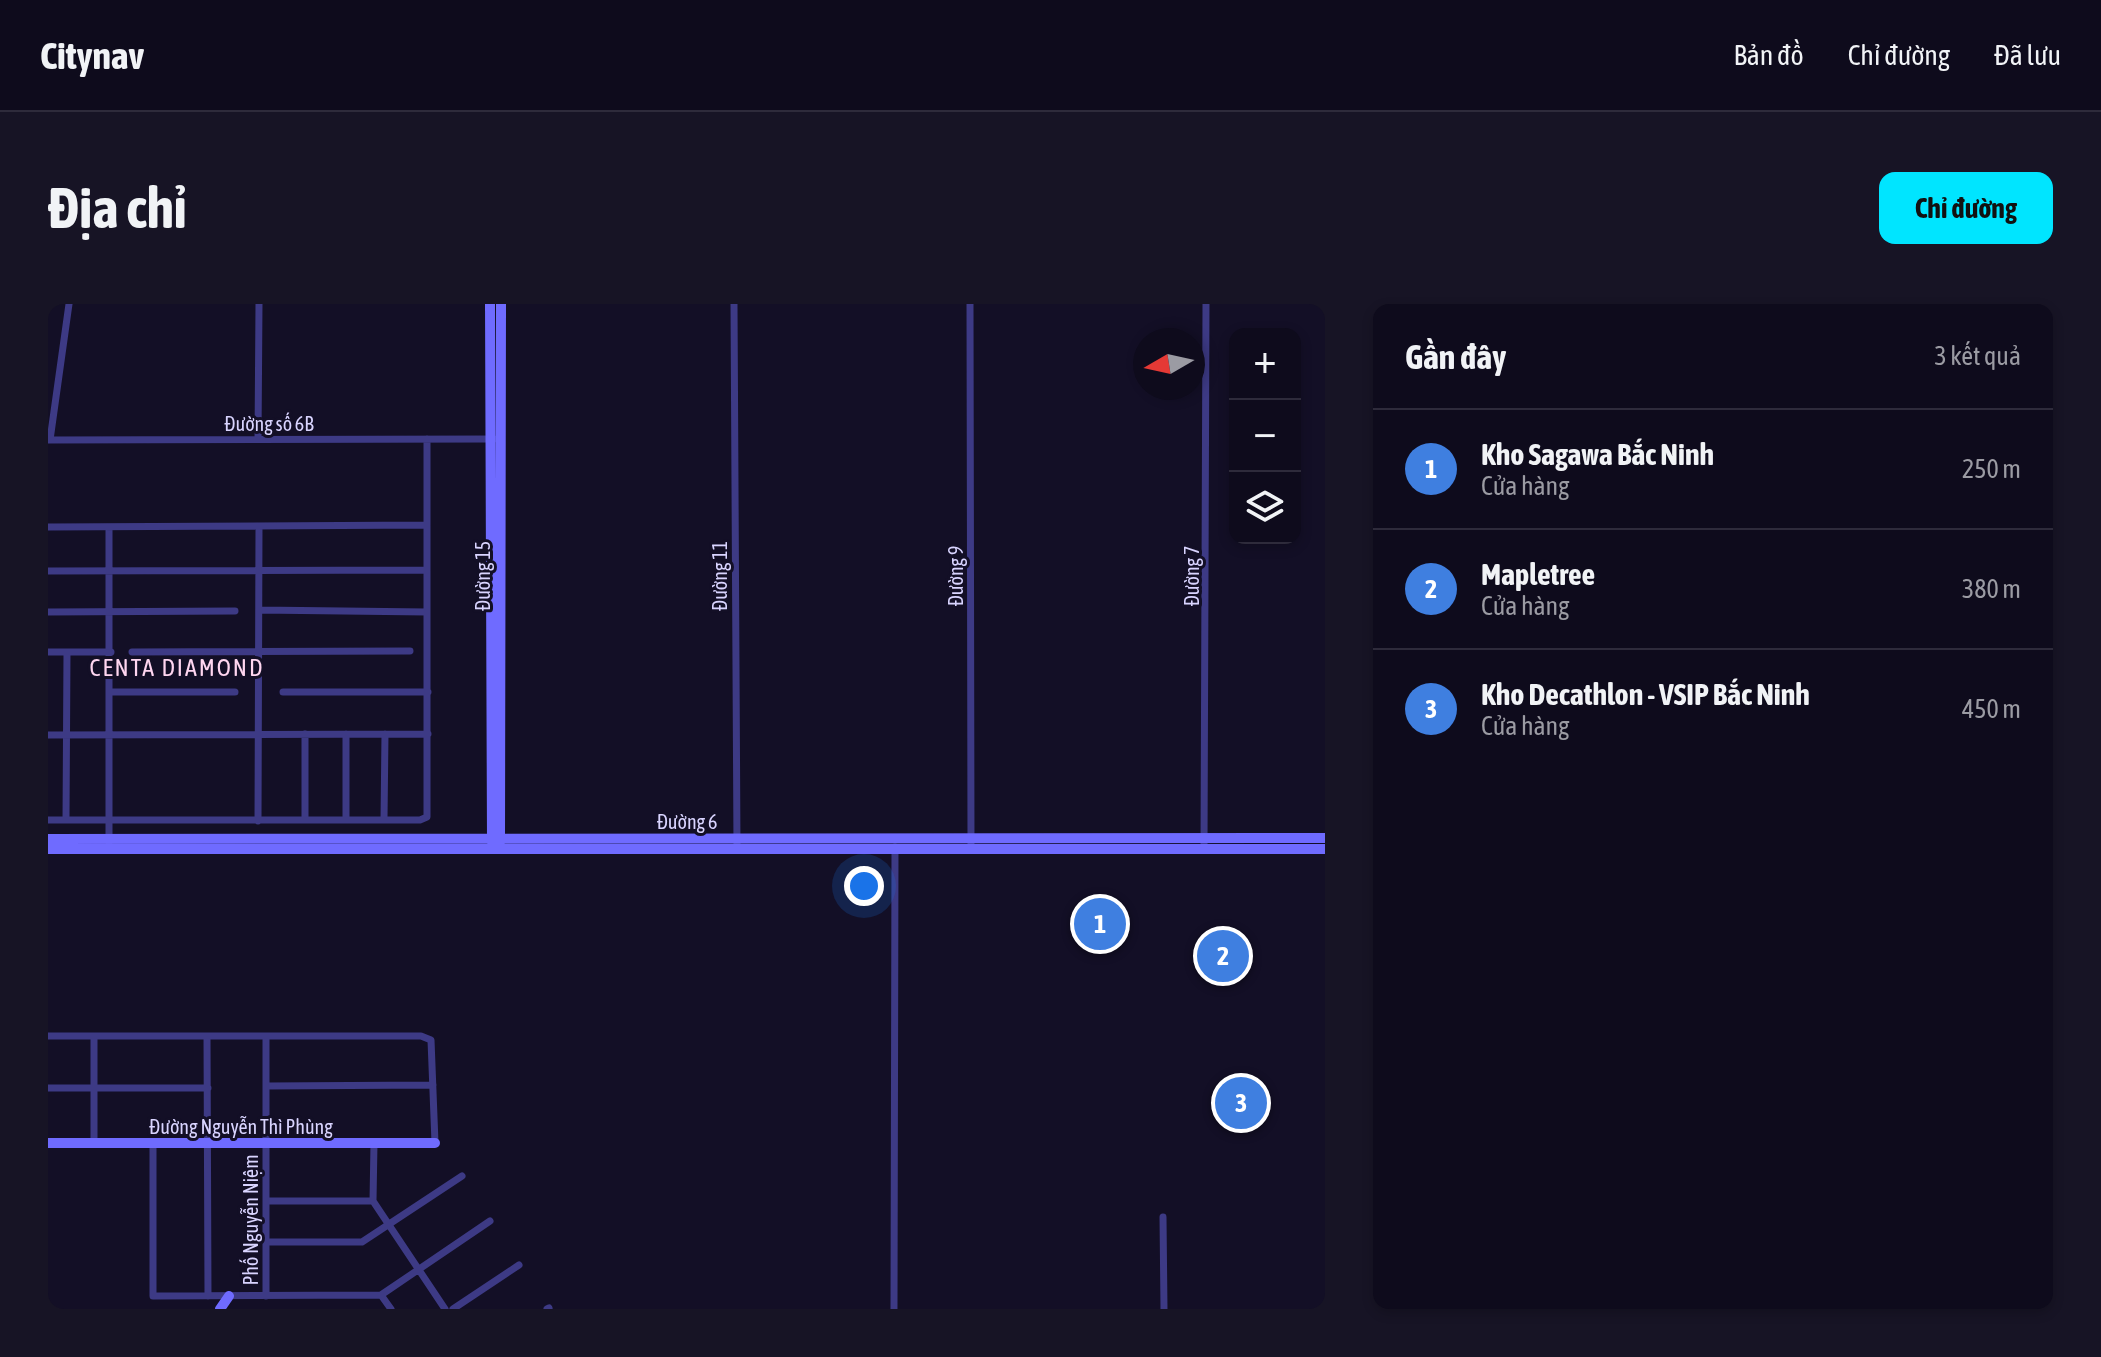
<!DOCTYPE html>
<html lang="vi">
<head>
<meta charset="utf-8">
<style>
  :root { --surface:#0e0b1c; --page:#171425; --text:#f1f3f6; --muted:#9b9ba3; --line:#2e2b3b; --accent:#00e5ff }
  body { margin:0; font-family:"Asap Condensed",sans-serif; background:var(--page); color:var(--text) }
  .controls { position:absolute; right:24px; top:24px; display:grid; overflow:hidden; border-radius:16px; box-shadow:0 4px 12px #0003 }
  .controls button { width:72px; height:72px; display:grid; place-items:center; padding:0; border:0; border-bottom:2px solid var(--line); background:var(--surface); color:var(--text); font:40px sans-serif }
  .compass { position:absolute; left:1085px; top:24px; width:72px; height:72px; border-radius:50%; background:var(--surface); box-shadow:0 4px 12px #0003; rotate:261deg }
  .you { position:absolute; left:816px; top:582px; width:28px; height:28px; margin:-20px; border:6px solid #fff; border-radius:50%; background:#1a73e8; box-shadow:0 0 0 12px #1a73e833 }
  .badge { display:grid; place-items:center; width:52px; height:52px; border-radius:50%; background:var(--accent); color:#fff; font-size:26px; font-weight:700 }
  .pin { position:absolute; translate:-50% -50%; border:4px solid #fff; box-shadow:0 2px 8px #0006 }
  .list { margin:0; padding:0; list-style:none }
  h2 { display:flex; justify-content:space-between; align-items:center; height:104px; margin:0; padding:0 32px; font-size:34px }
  h2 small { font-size:26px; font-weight:400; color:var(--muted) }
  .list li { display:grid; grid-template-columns:52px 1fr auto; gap:24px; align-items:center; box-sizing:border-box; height:120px; padding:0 32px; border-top:2px solid var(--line) }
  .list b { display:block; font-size:30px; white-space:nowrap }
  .list p { margin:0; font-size:26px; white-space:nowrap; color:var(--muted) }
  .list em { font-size:26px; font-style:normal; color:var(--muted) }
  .icon { flex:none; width:44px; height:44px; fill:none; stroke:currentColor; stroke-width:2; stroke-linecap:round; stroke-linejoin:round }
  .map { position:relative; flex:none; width:1277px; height:1005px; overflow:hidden; border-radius:16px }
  header { display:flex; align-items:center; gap:48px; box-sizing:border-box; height:112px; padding:0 40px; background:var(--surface); border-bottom:2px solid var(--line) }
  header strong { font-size:38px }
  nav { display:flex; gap:44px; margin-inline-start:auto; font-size:28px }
  .intro { display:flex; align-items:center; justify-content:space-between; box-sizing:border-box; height:192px; padding:0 48px }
  h1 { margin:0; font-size:56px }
  .button { padding:20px 36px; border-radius:16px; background:var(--accent); color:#111; font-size:28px; font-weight:700 }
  main { display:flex; gap:48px; padding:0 48px }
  aside { flex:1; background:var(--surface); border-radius:16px; box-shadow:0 4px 12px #0003 }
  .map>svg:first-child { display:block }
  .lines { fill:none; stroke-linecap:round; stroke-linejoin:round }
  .street { stroke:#3d3a85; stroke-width:7 }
  .secondary { stroke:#6f6bff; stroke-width:10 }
  .labels { text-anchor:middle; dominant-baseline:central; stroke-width:6; stroke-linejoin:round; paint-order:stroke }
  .street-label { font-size:20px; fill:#d9d4ff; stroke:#130f26 }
  .quarter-label { font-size:24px; letter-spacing:2px; fill:#ffd6f0; stroke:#130f26 }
</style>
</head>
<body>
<header>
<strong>Citynav</strong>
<nav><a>Bản đồ</a><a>Chỉ đường</a><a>Đã lưu</a></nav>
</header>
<div class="intro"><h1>Địa chỉ</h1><a class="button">Chỉ đường</a></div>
<main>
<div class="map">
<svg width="1277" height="1005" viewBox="0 0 1277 1005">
  <rect width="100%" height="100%" fill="#130f26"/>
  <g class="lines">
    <!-- street -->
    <path class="street" d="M686,0L689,544
      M922,0L923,543
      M210,135L211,0
      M0,136L446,135
      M2,136L21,0
      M0,223L379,221
      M0,267L379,266
      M211,306L379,308
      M0,308L187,307
      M0,348H63
      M84,348L362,347
      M62,388H187
      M235,388H380
      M257,430V516
      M0,431L380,430
      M0,516H372L379,513V135
      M18,516L19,348
      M298,516V430
      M336,516L337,430
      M210,517L211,223
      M61,538V223
      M1156,544L1158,0
      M0,732H373L383,736L387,839
      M46,732V840
      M159,732L160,992
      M218,732V992
      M218,782L385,781
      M0,784H160
      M326,839L325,897L397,1005
      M105,840V992L333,991L442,917
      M219,897H325
      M1115,913L1116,1005
      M219,938H314L414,872
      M333,991L343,1005
      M405,1005L471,961
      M499,1005L501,1004
      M846,1005L847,543"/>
    <!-- secondary -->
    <path class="secondary" d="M442,0L444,538
      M0,535L1277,534
      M452,538L453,0
      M0,545H1277
      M0,839H387
      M172,1005L181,992"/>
  </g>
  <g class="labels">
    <!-- street labels -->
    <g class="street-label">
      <text x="221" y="119">Đường số 6B</text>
      <text transform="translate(434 272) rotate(-90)">Đường 15</text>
      <text transform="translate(671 272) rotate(-90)">Đường 11</text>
      <text transform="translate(907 272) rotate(-90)">Đường 9</text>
      <text transform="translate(1143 272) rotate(-90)">Đường 7</text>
      <text x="639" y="517">Đường 6</text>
      <text x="193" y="822">Đường Nguyễn Thì Phùng</text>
      <text transform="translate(202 916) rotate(-90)">Phố Nguyễn Niệm</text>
    </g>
    <!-- quarter labels -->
    <g class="quarter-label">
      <text x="129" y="363">CENTA DIAMOND</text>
    </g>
  </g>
</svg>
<div class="controls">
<button>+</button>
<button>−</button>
<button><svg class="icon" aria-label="layers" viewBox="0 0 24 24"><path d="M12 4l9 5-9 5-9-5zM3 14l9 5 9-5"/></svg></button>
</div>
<svg class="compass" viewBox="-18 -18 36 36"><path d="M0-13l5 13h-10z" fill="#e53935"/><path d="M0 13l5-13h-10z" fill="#9b9ba3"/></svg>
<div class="you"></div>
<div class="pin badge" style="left:1052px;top:620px;background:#3f7fe0">1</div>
<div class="pin badge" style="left:1175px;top:652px;background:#3f7fe0">2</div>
<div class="pin badge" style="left:1193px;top:799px;background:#3f7fe0">3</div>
</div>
<aside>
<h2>Gần đây<small>3 kết quả</small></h2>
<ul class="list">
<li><span class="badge" style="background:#3f7fe0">1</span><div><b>Kho Sagawa Bắc Ninh</b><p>Cửa hàng</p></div><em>250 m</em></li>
<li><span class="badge" style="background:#3f7fe0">2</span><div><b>Mapletree</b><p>Cửa hàng</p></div><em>380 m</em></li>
<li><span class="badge" style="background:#3f7fe0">3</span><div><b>Kho Decathlon - VSIP Bắc Ninh</b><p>Cửa hàng</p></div><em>450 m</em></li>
</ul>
</aside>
</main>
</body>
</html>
